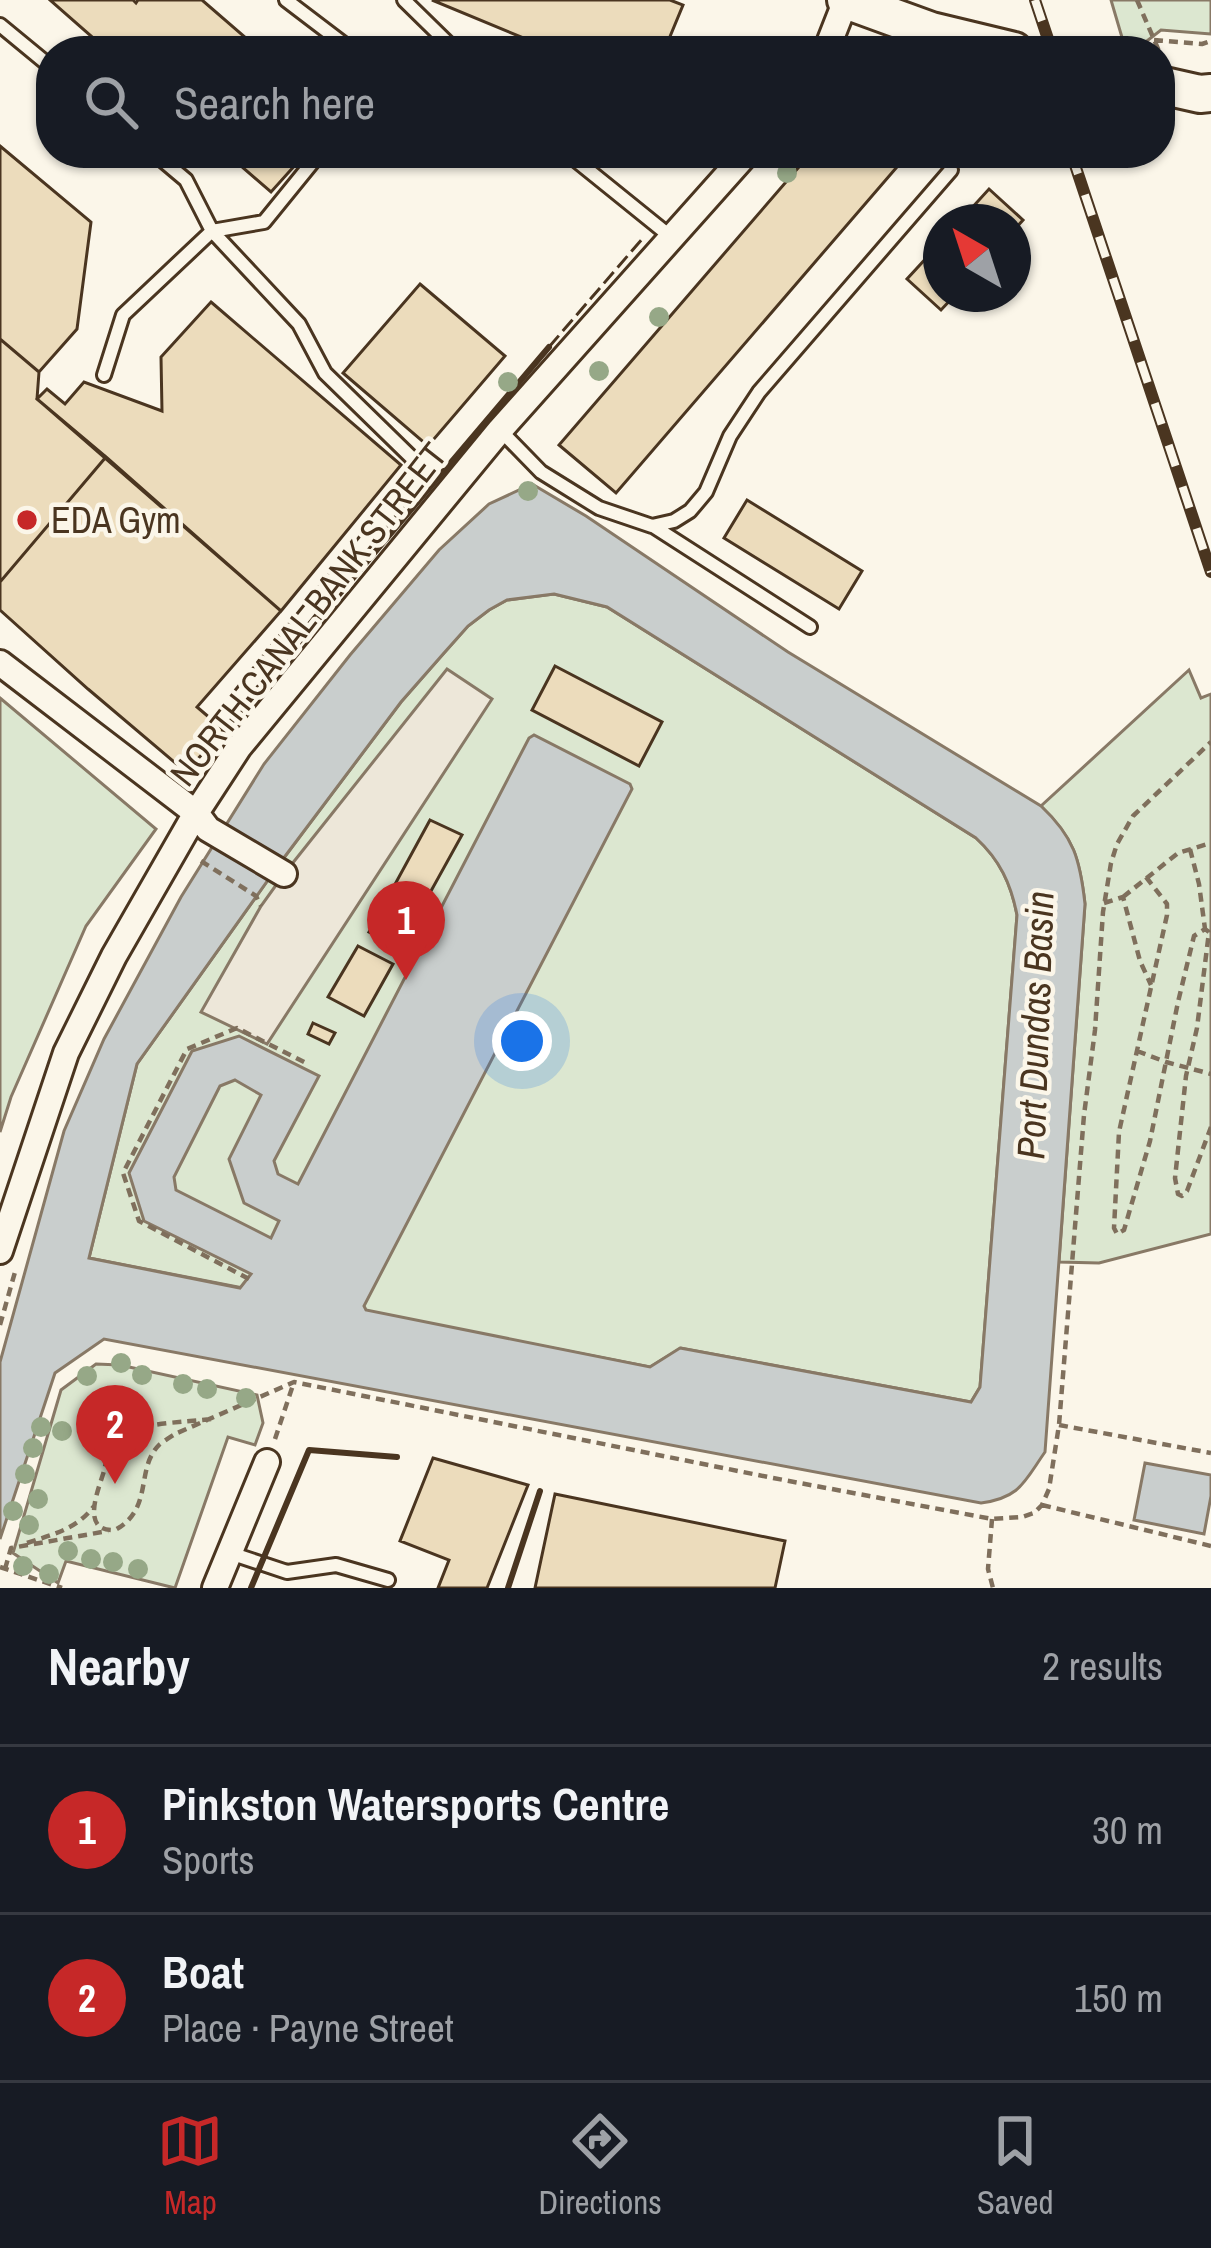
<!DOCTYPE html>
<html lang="en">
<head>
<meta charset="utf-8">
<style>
  :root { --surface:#171b24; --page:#242831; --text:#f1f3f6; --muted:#9ea1a6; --line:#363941; --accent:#c62828 }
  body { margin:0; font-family:"Archivo Narrow",sans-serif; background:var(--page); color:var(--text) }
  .compass { position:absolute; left:923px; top:204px; width:108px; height:108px; border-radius:50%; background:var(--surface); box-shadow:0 3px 9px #0004; rotate:321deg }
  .you { position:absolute; left:522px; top:1041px; width:42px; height:42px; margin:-30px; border:9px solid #fff; border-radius:50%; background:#1a73e8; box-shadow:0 0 0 18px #1a73e833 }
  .badge { display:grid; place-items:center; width:78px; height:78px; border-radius:50%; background:var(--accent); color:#fff; font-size:39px; font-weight:700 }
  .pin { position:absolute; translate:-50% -99px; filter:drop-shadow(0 3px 6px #0008) }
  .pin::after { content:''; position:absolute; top:63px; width:42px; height:36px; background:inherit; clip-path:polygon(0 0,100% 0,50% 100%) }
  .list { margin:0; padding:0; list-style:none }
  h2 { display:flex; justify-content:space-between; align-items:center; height:156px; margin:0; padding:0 48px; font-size:51px }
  h2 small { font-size:39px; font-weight:400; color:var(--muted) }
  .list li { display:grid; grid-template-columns:78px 1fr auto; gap:36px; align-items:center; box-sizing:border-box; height:168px; padding:0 48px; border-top:3px solid var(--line) }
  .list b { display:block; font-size:45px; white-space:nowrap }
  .list p { margin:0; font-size:39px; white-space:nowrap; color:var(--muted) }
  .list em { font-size:39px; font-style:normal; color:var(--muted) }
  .icon { flex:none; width:66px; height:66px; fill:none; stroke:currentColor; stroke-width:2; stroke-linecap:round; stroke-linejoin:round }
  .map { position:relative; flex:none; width:1211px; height:1588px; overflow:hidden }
  .search { position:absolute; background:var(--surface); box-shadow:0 3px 9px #0004; left:36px; right:36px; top:36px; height:132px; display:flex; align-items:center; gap:30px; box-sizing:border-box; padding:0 42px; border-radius:48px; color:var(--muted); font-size:45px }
  .sheet { height:492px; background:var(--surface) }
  nav { display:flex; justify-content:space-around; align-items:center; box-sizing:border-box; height:168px; border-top:3px solid var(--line); background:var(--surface); font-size:33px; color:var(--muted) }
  nav a { display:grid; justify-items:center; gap:6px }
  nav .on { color:var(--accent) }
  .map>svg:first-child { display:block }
  .green { fill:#dce7d0; stroke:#887966; stroke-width:3 }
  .parking { fill:#ede7d9; stroke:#887966; stroke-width:3 }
  .water { fill:#c9cecd; stroke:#887966; stroke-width:3; fill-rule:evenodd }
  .building { fill:#ecdcbc; stroke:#4a3520; stroke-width:3 }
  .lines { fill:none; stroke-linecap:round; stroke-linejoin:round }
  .lane-casing { stroke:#4a3520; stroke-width:18 }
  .street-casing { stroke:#4a3520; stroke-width:30 }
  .secondary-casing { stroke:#4a3520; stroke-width:42 }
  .path { stroke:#7f6f5c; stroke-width:4.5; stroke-dasharray:9 6; stroke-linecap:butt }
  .lane { stroke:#fbf6e9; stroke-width:12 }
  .street { stroke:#fbf6e9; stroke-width:24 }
  .secondary { stroke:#fbf6e9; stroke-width:36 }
  .rail-casing { stroke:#4a3520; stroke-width:12 }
  .rail { stroke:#fbf6e9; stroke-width:8; stroke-dasharray:22; stroke-linecap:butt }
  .fence { stroke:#4a3520; stroke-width:3; stroke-dasharray:15 6; stroke-linecap:butt }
  .wall { stroke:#4a3520; stroke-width:6 }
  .tree { fill:#96a887 }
  .poi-dot { fill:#c62828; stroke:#fbf6e9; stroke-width:4.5 }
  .labels { text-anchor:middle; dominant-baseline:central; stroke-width:9; stroke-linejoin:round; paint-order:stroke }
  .poi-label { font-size:36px; fill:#4a3520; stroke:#fbf6e9; text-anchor:start }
  .street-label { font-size:36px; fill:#4a3520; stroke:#fbf6e9 }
  .water-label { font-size:39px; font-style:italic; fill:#4a3520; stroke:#fbf6e9 }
</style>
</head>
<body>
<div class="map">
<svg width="1211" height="1588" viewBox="0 0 1211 1588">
  <rect width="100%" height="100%" fill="#fbf6e9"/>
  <!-- green -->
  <path class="green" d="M1111,0H1211V34L1161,30L1134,51H1126Z
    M554,594L607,607L976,838C1000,860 1011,884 1017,915L980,1387L971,1402L681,1348L650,1367L89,1258L137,1064L283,859L401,702L444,653L468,626L489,610L507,600Z
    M1189,670L1201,698L1211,694V1234L1099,1263L1059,1262L1085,904C1080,859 1074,838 1041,806Z
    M0,698L156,829L86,926L11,1097L0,1132Z
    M96,1364L120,1365L257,1395L263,1423L255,1445L228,1437L175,1588L66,1561L58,1583L13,1553L61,1390Z"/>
  <!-- parking -->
  <path class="parking" d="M447,669L492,699L267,1044L201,1012L261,906L284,874Z"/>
  <!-- water -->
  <path class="water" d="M532,484L586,516L788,652L1041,806C1074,837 1080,859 1085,904L1045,1452C1024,1482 1020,1498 981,1503L104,1339L55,1373L0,1539V1362L64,1131L104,1039L181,897L264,764L350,655L439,550L489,504ZM554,594L607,607L976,838C1000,860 1011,884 1017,915L980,1387L971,1402L680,1348L650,1367L366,1310L364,1306L632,789L630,784L534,735L529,738L298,1184L278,1174L274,1161L319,1076L239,1036L192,1051L129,1173L144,1221L251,1274L240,1288L89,1258L137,1064L283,859L401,702L444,653L468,626L489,610L507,600ZM235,1080L261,1095L229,1159L244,1203L279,1221L271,1238L176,1190L174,1177L220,1086Z
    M1145,1463L1211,1475V1496L1204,1534L1134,1520Z"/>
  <!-- building -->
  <path class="building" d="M50,0H133L136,3L138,0H202L261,51H108Z
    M432,0H670L683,5L664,51H555Z
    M0,146L91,222L77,329L39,372L0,339Z
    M226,153H306L271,192Z
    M811,153H909L616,493L559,445Z
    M989,189L1023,220L1013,231V222H959Z
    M941,242V294H956L941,310L907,279Z
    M420,284L505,356L428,446L343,373Z
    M211,302L401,465L281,611L37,399L47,389L65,404L84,382L162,411L161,357Z
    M0,339L39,372L37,399L106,457L0,582Z
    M106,457L281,611L197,707L224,730L186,772L88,689L0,610V582Z
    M747,500L862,571L839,609L724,538Z
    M555,666L662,722L639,766L532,710Z
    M430,820L462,835L400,947L369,932Z
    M358,946L393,964L364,1016L328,997Z
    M313,1023L335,1033L329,1044L308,1034Z
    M433,1458L528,1485L487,1588H438L449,1560L400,1541Z
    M555,1494L785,1541L775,1588H535Z"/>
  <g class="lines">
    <defs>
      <path id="lane" d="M286,0L353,51
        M404,0L456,51
        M0,25L51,67
        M154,153L186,180L212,231L299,324L325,373L412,458L419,475L241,695
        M567,153L671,237
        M104,375L123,315L212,231L264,222L320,153
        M500,430L541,472L599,508L652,526L674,521L690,511L706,492L730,436L759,392L951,170
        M653,526L810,627
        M230,1553L287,1572L336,1565L388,1580"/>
      <path id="street" d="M826,51L846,0
        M0,663L196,813L208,829L284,874
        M0,1251L66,1053L114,956L196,813L239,747L500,430L747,153
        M215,1588L267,1462"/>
      <path id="secondary" d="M846,0L931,31L1014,51
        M1160,85L1200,94L1211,93"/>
    </defs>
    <!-- lane casing -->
    <use href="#lane" class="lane-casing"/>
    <!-- street casing -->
    <use href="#street" class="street-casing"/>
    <!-- secondary casing -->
    <use href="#secondary" class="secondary-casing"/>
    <!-- path -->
    <path class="path" d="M1137,0L1159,51
      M1154,40L1202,44L1211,41
      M1190,849L1199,884L1205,929
      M201,861L256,896L261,906
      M1146,877L1167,904V915L1119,1132L1114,1228L1117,1234L1124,1230L1150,1141L1178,1002L1194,936L1205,929L1209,932L1197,1028L1186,1076L1175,1178L1178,1194L1182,1196L1187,1191L1211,1127
      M1123,897L1178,853L1211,843
      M1104,903L1123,897L1140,961L1151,985
      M1137,1051L1166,1062L1211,1074
      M249,1279L139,1221L123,1173L187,1049L237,1028L306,1063
      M0,1325L15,1272
      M211,1419C188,1422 135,1423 118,1436C108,1444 107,1460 104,1471C98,1491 80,1532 115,1530C154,1509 135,1469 159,1445C161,1443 172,1436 175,1434L294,1382L773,1478L992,1519L1022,1517L1034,1513L1042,1505L1049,1489L1059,1425L1084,1115L1095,1030L1103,912L1111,863L1117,844L1133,816L1211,742
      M1059,1425L1211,1453
      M275,1439L294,1382
      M1042,1505L1211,1546
      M992,1519L988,1569L993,1588
      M27,1543C54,1534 77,1529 94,1506
      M0,1567L62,1588
      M5,1569L11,1548L108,1531"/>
    <!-- lane -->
    <use href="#lane" class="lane"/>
    <!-- street -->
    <use href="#street" class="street"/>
    <!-- secondary -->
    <use href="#secondary" class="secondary"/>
    <defs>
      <path id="rail" d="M1035,0L1052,51
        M1071,153L1211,572"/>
    </defs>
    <!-- rail casing -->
    <use href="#rail" class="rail-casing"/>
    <!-- rail -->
    <use href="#rail" class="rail"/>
    <!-- fence -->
    <path class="fence" d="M549,347L643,238"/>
    <!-- wall -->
    <path class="wall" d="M224,730L549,347
      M251,1588L309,1450L397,1457
      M508,1588L540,1491"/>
  </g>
  <!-- trees -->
  <g class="tree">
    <circle cx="787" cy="173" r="10"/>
    <circle cx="659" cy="317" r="10"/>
    <circle cx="599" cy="371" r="10"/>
    <circle cx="508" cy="382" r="10"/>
    <circle cx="528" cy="491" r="10"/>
    <circle cx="121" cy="1363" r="10"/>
    <circle cx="142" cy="1375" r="10"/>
    <circle cx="87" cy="1376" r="10"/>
    <circle cx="183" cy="1384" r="10"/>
    <circle cx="207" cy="1389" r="10"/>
    <circle cx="246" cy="1398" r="10"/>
    <circle cx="41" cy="1427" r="10"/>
    <circle cx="62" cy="1431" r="10"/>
    <circle cx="33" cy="1448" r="10"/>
    <circle cx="25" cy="1474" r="10"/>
    <circle cx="38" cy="1499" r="10"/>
    <circle cx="13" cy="1511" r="10"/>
    <circle cx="29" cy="1525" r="10"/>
    <circle cx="68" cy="1551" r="10"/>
    <circle cx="91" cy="1559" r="10"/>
    <circle cx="113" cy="1562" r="10"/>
    <circle cx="23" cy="1566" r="10"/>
    <circle cx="138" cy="1569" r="10"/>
    <circle cx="49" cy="1574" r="10"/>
  </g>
  <!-- markers -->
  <circle class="poi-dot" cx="27" cy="520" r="12"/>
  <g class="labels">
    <!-- poi labels -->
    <g class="poi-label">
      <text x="51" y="520">EDA Gym</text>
    </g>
    <!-- street labels -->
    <g class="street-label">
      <text transform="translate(308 614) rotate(-52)">NORTH CANAL BANK STREET</text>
    </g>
    <!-- water labels -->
    <g class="water-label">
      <text transform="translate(1035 1025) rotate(-88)">Port Dundas Basin</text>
    </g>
  </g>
</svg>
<svg class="compass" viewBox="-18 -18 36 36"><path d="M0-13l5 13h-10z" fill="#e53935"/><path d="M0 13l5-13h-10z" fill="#9ea1a6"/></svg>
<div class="you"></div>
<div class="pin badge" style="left:406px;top:980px">1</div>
<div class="pin badge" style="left:115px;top:1484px">2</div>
<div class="search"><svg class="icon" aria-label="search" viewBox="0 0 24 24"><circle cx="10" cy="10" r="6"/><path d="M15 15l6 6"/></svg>Search here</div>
</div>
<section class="sheet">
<h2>Nearby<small>2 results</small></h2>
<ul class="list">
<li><span class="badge">1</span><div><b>Pinkston Watersports Centre</b><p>Sports</p></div><em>30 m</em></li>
<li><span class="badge">2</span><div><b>Boat</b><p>Place · Payne Street</p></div><em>150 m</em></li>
</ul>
</section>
<nav>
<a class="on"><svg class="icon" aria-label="map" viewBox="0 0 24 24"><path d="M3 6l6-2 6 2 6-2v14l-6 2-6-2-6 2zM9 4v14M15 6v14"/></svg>Map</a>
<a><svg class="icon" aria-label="directions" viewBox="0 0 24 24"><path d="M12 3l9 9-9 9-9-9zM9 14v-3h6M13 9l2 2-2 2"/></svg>Directions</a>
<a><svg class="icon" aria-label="saved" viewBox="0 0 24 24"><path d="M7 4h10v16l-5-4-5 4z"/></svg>Saved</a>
</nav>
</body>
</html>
